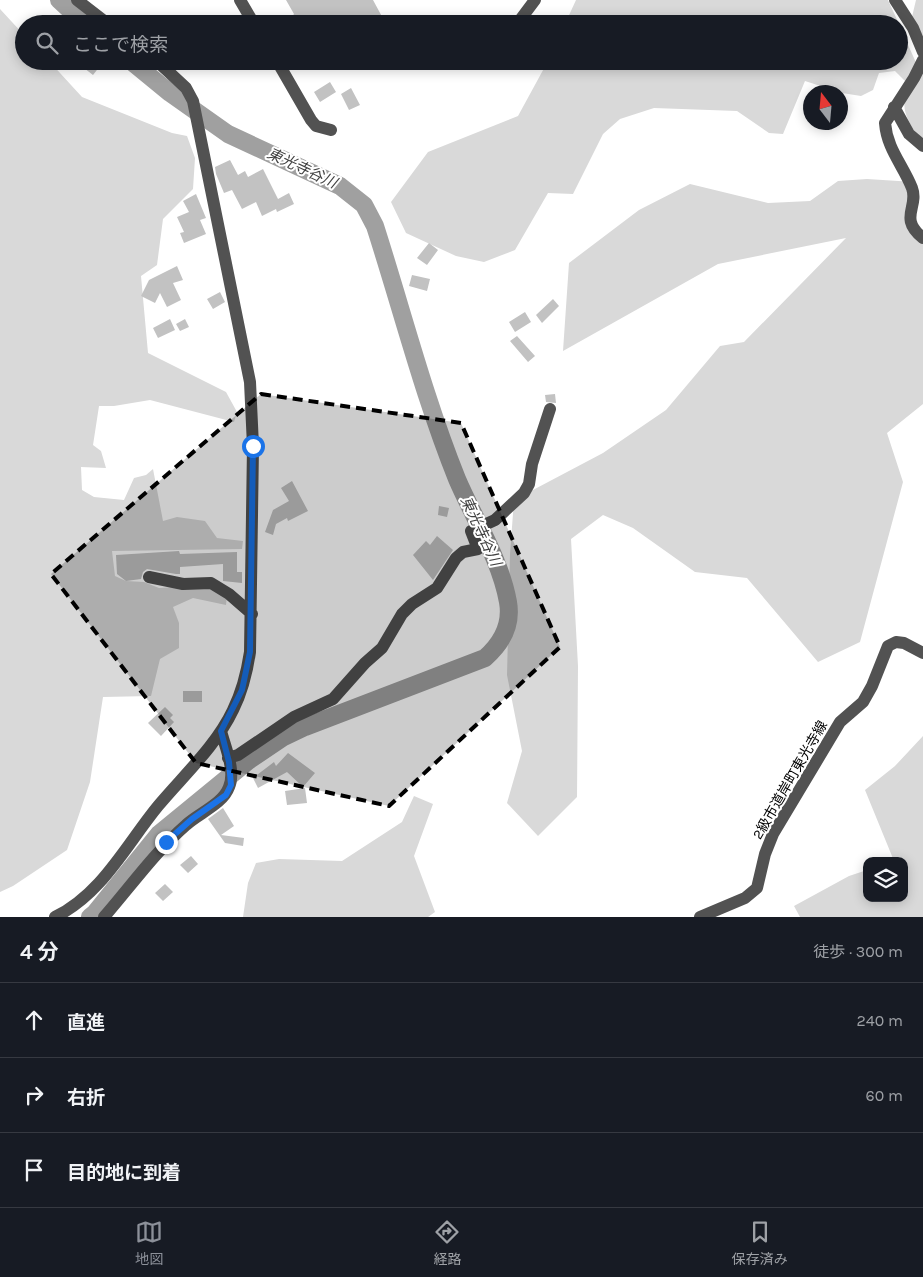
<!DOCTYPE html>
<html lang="ja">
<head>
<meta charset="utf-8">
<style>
  :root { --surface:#171b24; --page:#242831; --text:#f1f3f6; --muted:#9ea1a6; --line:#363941; --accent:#8c9099 }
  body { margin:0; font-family:Karla,"Noto Sans JP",sans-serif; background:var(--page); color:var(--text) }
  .controls { position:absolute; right:15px; bottom:15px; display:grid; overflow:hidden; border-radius:10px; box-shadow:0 2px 12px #0003 }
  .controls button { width:45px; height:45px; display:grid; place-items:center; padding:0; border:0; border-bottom:1px solid var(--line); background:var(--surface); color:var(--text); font:25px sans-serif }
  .compass { position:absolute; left:803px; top:85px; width:45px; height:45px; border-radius:50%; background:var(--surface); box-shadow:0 2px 12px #0003; rotate:344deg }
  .stop { position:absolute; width:15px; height:15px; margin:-11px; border:4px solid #1a73e8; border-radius:50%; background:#fff }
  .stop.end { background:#1a73e8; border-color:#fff; box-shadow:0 1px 5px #0008 }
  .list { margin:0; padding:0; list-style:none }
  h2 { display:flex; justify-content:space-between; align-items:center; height:65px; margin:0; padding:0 20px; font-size:21px }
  h2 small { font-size:16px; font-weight:400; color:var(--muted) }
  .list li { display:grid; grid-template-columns:32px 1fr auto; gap:15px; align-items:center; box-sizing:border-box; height:75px; padding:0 20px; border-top:1px solid var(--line) }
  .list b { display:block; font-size:19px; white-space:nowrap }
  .list em { font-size:16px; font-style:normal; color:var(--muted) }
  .icon { flex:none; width:28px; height:28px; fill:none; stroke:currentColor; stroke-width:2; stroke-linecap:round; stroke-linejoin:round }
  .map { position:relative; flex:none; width:923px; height:917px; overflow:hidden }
  .search { position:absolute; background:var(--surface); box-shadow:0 2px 12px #0003; left:15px; right:15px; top:15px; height:55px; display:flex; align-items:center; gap:12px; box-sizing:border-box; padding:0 18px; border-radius:28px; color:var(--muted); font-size:19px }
  .sheet { height:290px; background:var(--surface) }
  nav { display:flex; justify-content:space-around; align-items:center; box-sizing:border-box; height:70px; border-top:1px solid var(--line); background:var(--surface); font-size:14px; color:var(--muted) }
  nav a { display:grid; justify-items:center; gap:2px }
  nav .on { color:var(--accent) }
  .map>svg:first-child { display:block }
  .green { fill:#d9d9d9 }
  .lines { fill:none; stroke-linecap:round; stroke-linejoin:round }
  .river { stroke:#a0a0a0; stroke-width:18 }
  .building { fill:#c2c2c2 }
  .minor { stroke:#525252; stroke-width:12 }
  .route { stroke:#1a73e8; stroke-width:6 }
  .marked { fill:#000; fill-opacity:0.2; stroke:#000; stroke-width:4; stroke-dasharray:10 6; stroke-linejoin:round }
  .labels { text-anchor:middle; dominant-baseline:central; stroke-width:4; stroke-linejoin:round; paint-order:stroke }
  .street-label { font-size:14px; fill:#000; stroke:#fff }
  .water-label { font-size:15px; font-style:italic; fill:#414141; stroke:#fff }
</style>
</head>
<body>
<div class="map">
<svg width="923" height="917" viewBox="0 0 923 917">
  <rect width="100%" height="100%" fill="#fff"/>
  <!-- green -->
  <path class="green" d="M576,0H888L899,24H565Z
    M916,0H923V143C894,105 903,99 922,60L911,21Z
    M0,9L24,35V61H49L82,97L172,133L187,136L195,158L193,189L163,219L157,265L141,276L148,353L226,392L237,412L234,422L150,400L114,406H99L93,445L101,451L106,468L81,467L82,490L94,497L124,500L134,478L146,475L153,469L163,521L177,517L205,521L217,538L243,541L242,549L112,551L115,576L126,581L144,582L159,588L209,585L227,596L226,605L193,598L173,607L179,623V648L160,659L151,696L103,697L90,782L67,850L13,886L0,892Z
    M899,25L918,67L909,85L895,71L879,73L873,90L861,96L842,93L805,81L783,134L769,133L737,111L654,108L620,119L603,134L573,194L548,193L515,250L484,262L456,256L406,233L391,202L428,152L518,116L548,61H899Z
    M867,179L914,182L910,227L923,235V404L887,433L903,482L860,642L818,662L747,578L695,572L633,528L603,515L571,539L578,666L577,797L538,836L507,803L522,751L507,675L510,554L514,500L603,453L666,410L720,346L744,342L846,238L718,264L563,351L569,263L639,210L690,184L768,203L810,201L838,181Z
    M923,736V917H800L794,906L849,876L867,870V898H904V861H894L865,790L895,766Z
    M414,796L433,804L414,856L435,912L428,917H243L248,883L256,863L279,859L342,861L402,822Z"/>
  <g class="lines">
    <!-- river -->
    <path class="river" d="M59,0L85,24
      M90,917L95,913L159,834L248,761L282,738L305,727L485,658C502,643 512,625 508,602C500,558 474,519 457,479C424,397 402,310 375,226L364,205L340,186L228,134L170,93L131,61"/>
  </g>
  <!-- building -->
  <path class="building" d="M286,0H373L386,24H287L294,14Z
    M75,61H94L100,66L93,75Z
    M330,82L336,92L320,102L314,92Z
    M351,88L360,105L349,110L341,94Z
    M230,160L238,175L245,171L248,177L263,169L278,199L289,193L294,204L277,212L276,209L262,216L256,202L242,209L232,190L224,193L216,174L215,167Z
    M196,194L206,218L200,220L206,234L184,243L180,233L184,232L177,217L189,212L183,201Z
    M429,243L438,250L427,265L417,258Z
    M177,266L183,280L173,283L181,300L167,307L160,293L155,303L141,296L149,280Z
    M412,275L430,279L427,291L409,286Z
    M220,292L225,302L213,309L207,299Z
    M553,299L559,306L542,323L536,315Z
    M525,312L531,322L515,332L509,322Z
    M170,319L175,330L158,338L153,328Z
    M185,319L189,327L180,331L176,324Z
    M517,336L535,356L528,362L510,341Z
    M555,394L556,403L546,402L545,395Z
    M292,481L308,511L288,521L287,518L276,524L273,535L265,532L273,510L289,501L281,488Z
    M439,506L449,508L447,517L438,515Z
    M437,536L453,550L433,580L413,555L426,541L430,545Z
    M179,551L180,554L237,552V572H242V583L223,581V564L180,567V574H176L147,569L143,572L141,579L126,581L117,574L116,555Z
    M183,691H202V702H183Z
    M165,707L173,715L170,718L174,722L161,736L148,723Z
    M288,753L315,773L303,787L287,772L258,788L253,778L274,762L276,766Z
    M305,788L307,803L287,805L285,791Z
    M223,808L234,826L221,835L244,838L243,846L225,843L208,819Z
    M191,856L198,864L188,873L180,865Z
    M165,884L173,892L163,901L155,893Z"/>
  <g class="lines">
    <!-- minor -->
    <path class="minor" d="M77,0L108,24
      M240,0L254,24
      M895,0L913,28L923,52
      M517,24L535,0
      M923,60L914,78L885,123C887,149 903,165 912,188C919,207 898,218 923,238
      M277,61L311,120L316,126L331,130
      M894,107L909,134L923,146
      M149,577L183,584L211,583L229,594L252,614
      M228,758L238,755L294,717L333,699L365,663L382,648L402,614L412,604L437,588L456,558L463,552L478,549L471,531L495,520L524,493L529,484L532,464L550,409
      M55,917C102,894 126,845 158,806C183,776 216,746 233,710C242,692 247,672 250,652L253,446L250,382L193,101L186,88L157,61
      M104,917C131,886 155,852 186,825C199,813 223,804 229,787C236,771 225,747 221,731
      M700,917L745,898L757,888L765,854L773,834L840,722L863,702L872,686L888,646L896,642L904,643L923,653"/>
  </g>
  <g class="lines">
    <!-- route -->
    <path class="route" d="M166,842L192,819L226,795L231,785L229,762L221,731L242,690L250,652L253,446"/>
  </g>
  <!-- marked area -->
  <path class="marked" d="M261,394L461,423L560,647L389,806L196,763L51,574Z"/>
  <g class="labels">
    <!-- street labels -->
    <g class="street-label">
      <text transform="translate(790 780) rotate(-60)">2級市道岸町東光寺線</text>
    </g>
    <!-- water labels -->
    <g class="water-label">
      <text transform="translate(302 168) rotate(25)">東光寺谷川</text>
      <text transform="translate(481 531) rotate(65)">東光寺谷川</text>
    </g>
  </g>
</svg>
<div class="controls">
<button><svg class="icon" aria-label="layers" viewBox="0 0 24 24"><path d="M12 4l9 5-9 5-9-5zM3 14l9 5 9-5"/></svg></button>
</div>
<svg class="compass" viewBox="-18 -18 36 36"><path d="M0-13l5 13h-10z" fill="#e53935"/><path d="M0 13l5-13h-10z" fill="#9ea1a6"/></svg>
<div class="stop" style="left:253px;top:446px"></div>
<div class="stop end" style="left:166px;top:842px"></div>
<div class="search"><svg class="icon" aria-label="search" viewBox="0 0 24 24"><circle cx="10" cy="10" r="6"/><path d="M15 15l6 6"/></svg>ここで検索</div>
</div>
<section class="sheet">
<h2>4 分<small>徒歩 · 300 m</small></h2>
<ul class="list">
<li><svg class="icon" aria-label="ahead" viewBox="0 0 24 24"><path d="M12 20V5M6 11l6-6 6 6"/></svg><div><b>直進</b></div><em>240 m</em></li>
<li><svg class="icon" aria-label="right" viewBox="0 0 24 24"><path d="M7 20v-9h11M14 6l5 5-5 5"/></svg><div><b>右折</b></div><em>60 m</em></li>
<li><svg class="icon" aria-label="arrive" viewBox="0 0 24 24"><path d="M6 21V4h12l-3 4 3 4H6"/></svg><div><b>目的地に到着</b></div></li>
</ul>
</section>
<nav>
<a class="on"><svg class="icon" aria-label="map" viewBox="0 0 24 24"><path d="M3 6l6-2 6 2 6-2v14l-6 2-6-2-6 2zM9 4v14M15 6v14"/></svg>地図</a>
<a><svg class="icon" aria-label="directions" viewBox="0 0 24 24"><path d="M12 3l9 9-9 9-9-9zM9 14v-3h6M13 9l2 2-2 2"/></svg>経路</a>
<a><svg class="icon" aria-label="saved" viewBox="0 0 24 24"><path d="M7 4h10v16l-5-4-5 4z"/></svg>保存済み</a>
</nav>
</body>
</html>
